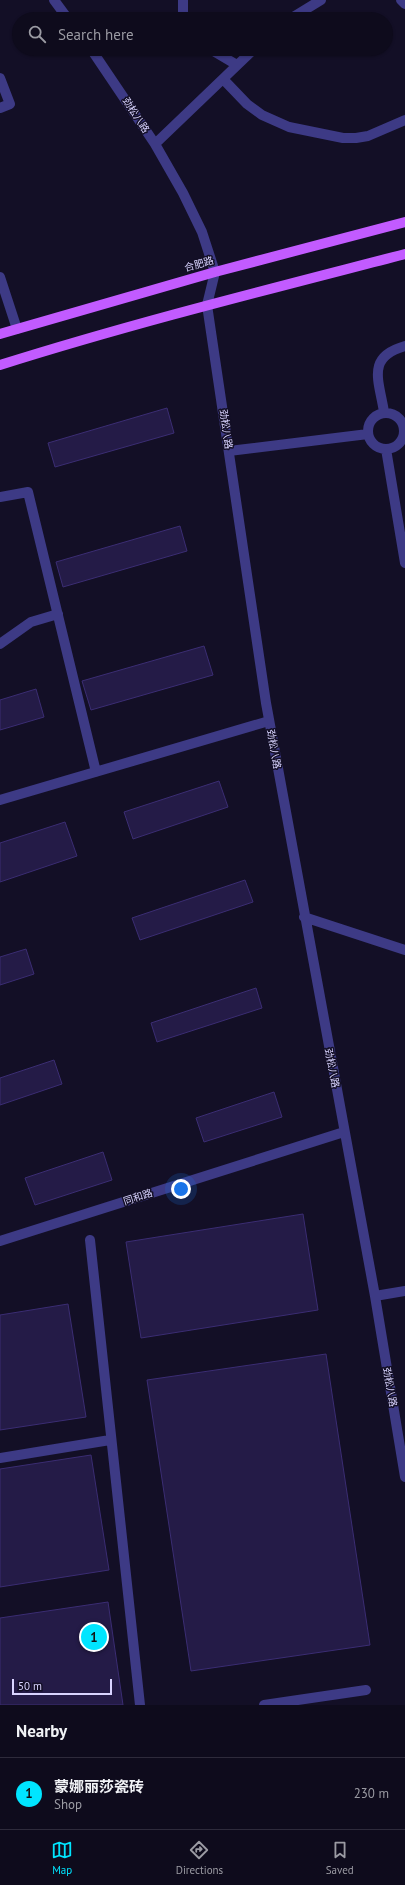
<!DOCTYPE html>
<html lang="en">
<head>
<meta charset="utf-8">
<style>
  :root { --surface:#0e0b1c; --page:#1c1929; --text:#f1f3f6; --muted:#9b9ba3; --line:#2e2b3b; --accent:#00e5ff }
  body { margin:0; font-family:"PT Sans","Noto Sans SC",sans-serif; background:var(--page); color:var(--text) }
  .scale { position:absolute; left:12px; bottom:10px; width:100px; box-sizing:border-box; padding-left:4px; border:2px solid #d9d4ff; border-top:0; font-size:11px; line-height:14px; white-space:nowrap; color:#d9d4ff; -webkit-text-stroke:3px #130f26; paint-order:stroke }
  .you { position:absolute; left:181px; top:1189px; width:14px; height:14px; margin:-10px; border:3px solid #fff; border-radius:50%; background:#1a73e8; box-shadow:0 0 0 6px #1a73e833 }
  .badge { display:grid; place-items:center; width:26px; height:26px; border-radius:50%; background:var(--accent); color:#111; font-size:13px; font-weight:700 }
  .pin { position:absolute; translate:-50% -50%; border:2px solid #fff; box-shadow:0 1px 4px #0006 }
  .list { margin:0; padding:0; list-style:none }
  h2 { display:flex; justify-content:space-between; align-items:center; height:52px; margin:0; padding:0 16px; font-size:17px }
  h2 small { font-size:13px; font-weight:400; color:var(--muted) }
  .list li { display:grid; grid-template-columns:26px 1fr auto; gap:12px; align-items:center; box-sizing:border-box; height:72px; padding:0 16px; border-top:1px solid var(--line) }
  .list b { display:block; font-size:15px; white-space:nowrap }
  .list p { margin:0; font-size:13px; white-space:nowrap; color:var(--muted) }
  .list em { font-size:13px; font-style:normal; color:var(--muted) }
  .icon { flex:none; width:22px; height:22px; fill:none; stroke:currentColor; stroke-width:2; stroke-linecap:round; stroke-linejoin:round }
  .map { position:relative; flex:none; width:405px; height:1705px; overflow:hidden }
  .search { position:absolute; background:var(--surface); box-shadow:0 1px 3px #0004; left:12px; right:12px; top:12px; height:44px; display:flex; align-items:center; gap:10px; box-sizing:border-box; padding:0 14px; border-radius:22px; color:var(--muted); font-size:15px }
  .sheet { height:124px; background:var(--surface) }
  nav { display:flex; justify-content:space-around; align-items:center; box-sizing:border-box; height:56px; border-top:1px solid var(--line); background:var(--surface); font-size:11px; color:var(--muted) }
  nav a { display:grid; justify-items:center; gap:2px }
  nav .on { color:var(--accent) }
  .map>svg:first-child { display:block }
  .building { fill:#241b47; stroke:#3b2d73 }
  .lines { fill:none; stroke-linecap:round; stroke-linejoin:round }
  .minor { stroke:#3d3a85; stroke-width:10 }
  .major { stroke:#c25bff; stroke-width:10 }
  .labels { text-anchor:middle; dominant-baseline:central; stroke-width:3; stroke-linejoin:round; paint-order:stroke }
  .street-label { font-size:10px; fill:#d9d4ff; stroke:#130f26 }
</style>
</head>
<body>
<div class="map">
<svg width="405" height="1705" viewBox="0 0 405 1705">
  <rect width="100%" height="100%" fill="#130f26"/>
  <!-- building -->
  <path class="building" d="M167,408L174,433L55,467L48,443Z
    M180,526L187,551L63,587L56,562Z
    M204,646L213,675L91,710L82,681Z
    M36,689L44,717L0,730V700Z
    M219,781L228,807L133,839L124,812Z
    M65,822L77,856L0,882V843Z
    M245,880L253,902L140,940L132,918Z
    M26,949L34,974L0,985V957Z
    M256,988L262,1008L157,1042L151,1023Z
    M54,1060L62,1084L0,1105V1078Z
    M274,1092L282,1117L204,1142L196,1118Z
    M103,1152L112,1180L35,1205L25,1178Z
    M303,1214L318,1310L141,1338L126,1242Z
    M68,1304L86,1417L0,1430V1315Z
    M326,1354L370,1645L191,1671L147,1380Z
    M91,1455L109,1570L0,1587V1469Z
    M108,1602L123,1705H0V1618Z"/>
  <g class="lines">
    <!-- minor -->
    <path class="minor" d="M54,0L68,19
      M183,0V19
      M401,0L405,4
      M290,19L321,0
      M91,49L155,144L183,193L202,232L215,272L207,305L266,703L375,1296L405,1477
      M210,49L237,65
      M0,78L10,104L0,108
      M223,79L247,104L262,115L289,127L343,138H356L368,136L405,120
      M155,144L254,49
      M0,277L17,329
      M384,412C379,380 366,357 405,346
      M368 431a18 18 0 1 1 36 0a18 18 0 1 1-36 0Z
      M386,449L405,563
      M229,451L368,434
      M0,497L28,492L96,772
      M0,644L31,622L58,614
      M0,800L269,721
      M304,917L405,950
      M90,1240L140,1705
      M0,1241L344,1132
      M375,1296L405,1291
      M0,1458L110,1440
      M264,1705L366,1690"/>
    <!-- major -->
    <path class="major" d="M0,334L215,272L405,222
      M0,365C133,323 270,289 405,254"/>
  </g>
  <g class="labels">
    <!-- street labels -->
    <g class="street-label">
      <text transform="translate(136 115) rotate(57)">劲松八路</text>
      <text transform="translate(199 264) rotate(-16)">合肥路</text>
      <text transform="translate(226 429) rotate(82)">劲松八路</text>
      <text transform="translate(274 749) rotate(80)">劲松八路</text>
      <text transform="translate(332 1068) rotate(79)">劲松八路</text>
      <text transform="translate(138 1197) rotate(-18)">同和路</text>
      <text transform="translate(390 1387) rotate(80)">劲松八路</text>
    </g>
  </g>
</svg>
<div class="scale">50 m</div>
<div class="you"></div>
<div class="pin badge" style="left:94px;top:1637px">1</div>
<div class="search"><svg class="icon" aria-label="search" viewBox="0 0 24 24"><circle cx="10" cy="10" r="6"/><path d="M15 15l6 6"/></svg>Search here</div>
</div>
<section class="sheet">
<h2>Nearby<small></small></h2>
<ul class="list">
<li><span class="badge">1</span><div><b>蒙娜丽莎瓷砖</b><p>Shop</p></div><em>230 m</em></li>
</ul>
</section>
<nav>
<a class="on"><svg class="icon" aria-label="map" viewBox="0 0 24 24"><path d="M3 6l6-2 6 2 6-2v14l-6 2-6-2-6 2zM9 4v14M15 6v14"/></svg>Map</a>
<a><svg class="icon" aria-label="directions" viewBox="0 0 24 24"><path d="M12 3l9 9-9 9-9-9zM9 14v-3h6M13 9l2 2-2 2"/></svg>Directions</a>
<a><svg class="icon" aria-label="saved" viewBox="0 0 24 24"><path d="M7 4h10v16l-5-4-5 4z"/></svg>Saved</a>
</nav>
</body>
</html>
